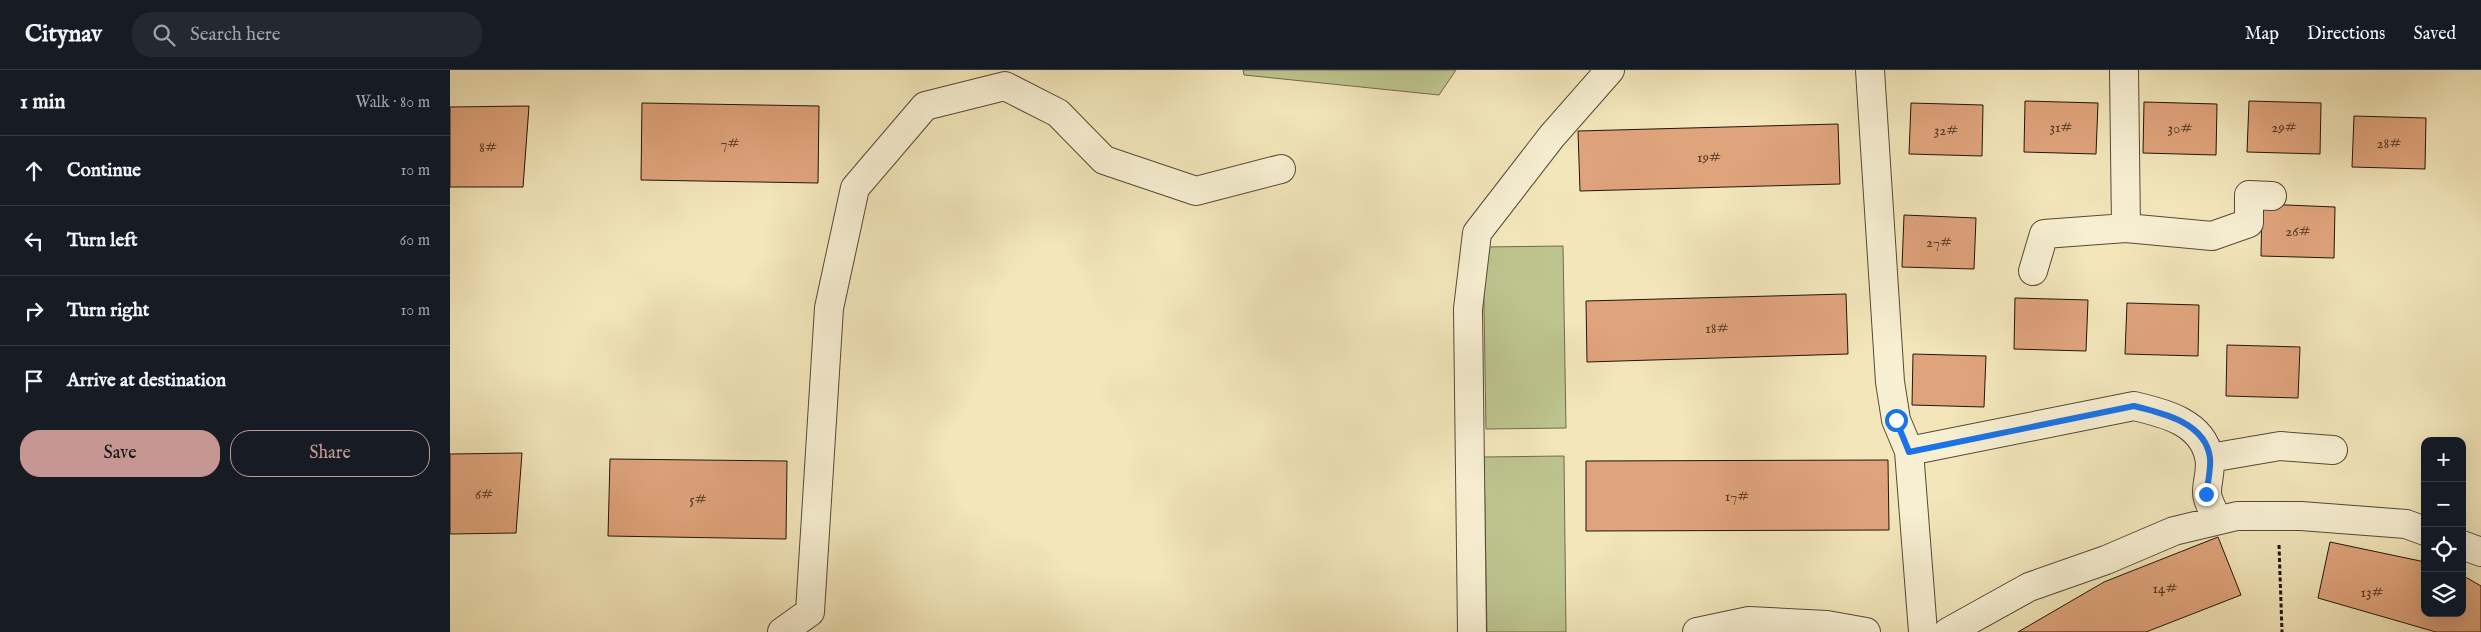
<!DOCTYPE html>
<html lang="en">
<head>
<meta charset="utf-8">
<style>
  :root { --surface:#171b24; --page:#242831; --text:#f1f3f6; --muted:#9ea1a6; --line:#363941; --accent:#c59692 }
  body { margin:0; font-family:"IM FELL English",serif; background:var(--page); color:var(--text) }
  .controls { position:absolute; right:15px; bottom:15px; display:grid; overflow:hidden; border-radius:10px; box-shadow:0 5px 20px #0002 }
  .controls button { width:45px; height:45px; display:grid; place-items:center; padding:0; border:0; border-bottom:1px solid var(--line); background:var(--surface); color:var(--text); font:25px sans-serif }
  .stop { position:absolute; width:15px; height:15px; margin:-11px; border:4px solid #1a73e8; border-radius:50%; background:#fff }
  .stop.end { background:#1a73e8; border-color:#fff; box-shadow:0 1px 5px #0008 }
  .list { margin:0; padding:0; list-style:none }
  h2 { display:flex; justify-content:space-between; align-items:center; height:65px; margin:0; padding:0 20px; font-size:21px }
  h2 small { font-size:16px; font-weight:400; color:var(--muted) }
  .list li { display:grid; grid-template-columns:32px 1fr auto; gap:15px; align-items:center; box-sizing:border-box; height:70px; padding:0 20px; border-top:1px solid var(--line) }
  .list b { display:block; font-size:19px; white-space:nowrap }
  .list em { font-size:16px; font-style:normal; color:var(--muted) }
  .actions { display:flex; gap:10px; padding:15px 20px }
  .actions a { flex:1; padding:11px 0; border:1px solid var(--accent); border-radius:20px; text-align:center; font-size:18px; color:var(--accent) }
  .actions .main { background:var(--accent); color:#111 }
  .icon { flex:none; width:28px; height:28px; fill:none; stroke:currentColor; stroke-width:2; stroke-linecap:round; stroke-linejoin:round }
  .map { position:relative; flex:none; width:2031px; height:562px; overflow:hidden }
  header { display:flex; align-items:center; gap:30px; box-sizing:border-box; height:70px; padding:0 25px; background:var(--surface); border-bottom:1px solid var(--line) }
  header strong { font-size:24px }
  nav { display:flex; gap:28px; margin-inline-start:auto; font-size:18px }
  .search { width:350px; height:45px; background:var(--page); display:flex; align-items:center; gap:12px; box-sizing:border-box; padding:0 18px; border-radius:20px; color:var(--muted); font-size:19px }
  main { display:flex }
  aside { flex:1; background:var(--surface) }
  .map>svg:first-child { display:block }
  .green { fill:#bdc48e; stroke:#706c4c }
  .building { fill:#e0a47c; stroke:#23150a }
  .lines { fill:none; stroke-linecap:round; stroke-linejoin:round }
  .street-casing { stroke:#574936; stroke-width:30 }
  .path { stroke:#23150a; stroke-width:3; stroke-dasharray:4 2.5; stroke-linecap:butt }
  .street { stroke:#f7efd2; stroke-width:28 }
  .route { stroke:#1a73e8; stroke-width:6 }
  .labels { text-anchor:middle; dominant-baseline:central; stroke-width:5; stroke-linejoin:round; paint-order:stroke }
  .number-label { font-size:15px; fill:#523926 }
</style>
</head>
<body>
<header>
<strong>Citynav</strong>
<div class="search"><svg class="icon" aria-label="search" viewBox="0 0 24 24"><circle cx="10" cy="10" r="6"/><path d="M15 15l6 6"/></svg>Search here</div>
<nav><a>Map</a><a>Directions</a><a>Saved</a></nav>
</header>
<main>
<aside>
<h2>1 min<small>Walk · 80 m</small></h2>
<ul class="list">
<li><svg class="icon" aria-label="ahead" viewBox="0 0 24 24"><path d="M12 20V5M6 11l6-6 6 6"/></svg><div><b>Continue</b></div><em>10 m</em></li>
<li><svg class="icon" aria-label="left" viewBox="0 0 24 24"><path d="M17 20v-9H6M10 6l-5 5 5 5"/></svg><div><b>Turn left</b></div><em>60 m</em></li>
<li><svg class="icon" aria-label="right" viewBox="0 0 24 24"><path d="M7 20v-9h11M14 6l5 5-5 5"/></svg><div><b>Turn right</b></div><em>10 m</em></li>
<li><svg class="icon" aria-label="arrive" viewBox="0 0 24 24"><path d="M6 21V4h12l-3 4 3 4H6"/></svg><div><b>Arrive at destination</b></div></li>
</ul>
<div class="actions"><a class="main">Save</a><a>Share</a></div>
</aside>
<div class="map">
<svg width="2031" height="562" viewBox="0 0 2031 562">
  <rect width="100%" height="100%" fill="#f2e6ba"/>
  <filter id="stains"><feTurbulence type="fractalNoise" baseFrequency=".004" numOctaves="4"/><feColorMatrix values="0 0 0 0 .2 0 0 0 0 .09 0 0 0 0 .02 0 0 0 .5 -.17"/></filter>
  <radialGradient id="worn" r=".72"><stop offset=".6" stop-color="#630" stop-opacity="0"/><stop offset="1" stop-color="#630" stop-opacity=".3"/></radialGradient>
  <!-- green -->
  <path class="green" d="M793,0H1006L989,25L794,5Z
    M1113,176L1116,358L1036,359L1033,177Z
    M1114,386L1116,562H1037L1034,387Z"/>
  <!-- building -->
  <path class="building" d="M1575,31L1648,33L1646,84L1574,82Z
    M1799,31L1871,33L1870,84L1797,82Z
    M1694,32L1767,34L1766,85L1693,83Z
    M192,33L369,36L368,113L191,110Z
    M1461,33L1533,35L1532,86L1459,84Z
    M79,36L73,117H0V37Z
    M1904,46L1976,48L1975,99L1902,97Z
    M1388,54L1390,114L1130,121L1128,61Z
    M1812,134L1885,137L1884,188L1811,186Z
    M1454,145L1526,148L1524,199L1452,197Z
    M1396,224L1398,284L1137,292L1136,231Z
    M1565,228L1638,230L1636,281L1564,279Z
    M1677,233L1749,235L1748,286L1675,284Z
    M1777,275L1850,277L1848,328L1776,326Z
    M1463,284L1536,286L1534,337L1462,335Z
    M72,383L66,463L0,464V384Z
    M160,389L337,391L336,469L158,466Z
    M1438,390L1439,460L1136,461V391Z
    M1768,467L1791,525L1696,562H1568L1654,512Z
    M1880,472L1975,492V543H2012V505L2031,516V562H1986L1868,528Z"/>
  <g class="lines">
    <defs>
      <path id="street" d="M1420,0L1440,312L1446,350L1459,381L1473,562
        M1676,158L1762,166L1799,153V125L1822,126
        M1583,201L1594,164L1676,158L1674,0
        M1459,381L1684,336C1714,343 1752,352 1759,387C1762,398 1757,411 1757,422C1757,431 1764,442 1768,450
        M1760,388L1830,376L1883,380
        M2012,475L2031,482
        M332,562L360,542L379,238L405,118L475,36L555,16L608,43L654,90L746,121L831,99
        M1022,562L1018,239L1027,163L1102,66L1160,0
        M1247,562L1299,551L1377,555L1416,562
        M1498,562L1579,517L1656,490L1724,461L1787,446H1851L1956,454L1975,461"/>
    </defs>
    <!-- street casing -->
    <use href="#street" class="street-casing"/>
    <!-- path -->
    <path class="path" d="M1829,475L1832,562"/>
    <!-- street -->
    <use href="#street" class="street"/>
  </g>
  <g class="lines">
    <!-- route -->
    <path class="route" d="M1446,350L1459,382L1684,336C1713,343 1756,353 1760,388C1761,399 1758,413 1756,424"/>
  </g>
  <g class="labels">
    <!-- number labels -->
    <g class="number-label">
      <text x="1611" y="57">31#</text>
      <text x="1834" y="57">29#</text>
      <text x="1730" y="58">30#</text>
      <text x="1496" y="60">32#</text>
      <text x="280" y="73">7#</text>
      <text x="1939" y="73">28#</text>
      <text x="38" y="77">8#</text>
      <text x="1259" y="87">19#</text>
      <text x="1848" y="161">26#</text>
      <text x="1489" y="172">27#</text>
      <text x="1267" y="258">18#</text>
      <text x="34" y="424">6#</text>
      <text x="1287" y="426">17#</text>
      <text x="248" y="429">5#</text>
      <text x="1715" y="518">14#</text>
      <text x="1922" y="522">13#</text>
    </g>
  </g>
  <rect width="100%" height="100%" filter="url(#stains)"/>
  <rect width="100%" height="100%" fill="url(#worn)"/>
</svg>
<div class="controls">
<button>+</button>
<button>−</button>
<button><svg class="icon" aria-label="locate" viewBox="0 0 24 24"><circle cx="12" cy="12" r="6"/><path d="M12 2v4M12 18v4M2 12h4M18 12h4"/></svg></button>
<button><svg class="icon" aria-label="layers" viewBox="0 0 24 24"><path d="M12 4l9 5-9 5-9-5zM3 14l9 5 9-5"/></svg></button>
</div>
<div class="stop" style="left:1446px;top:350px"></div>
<div class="stop end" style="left:1756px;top:424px"></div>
</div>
</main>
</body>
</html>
